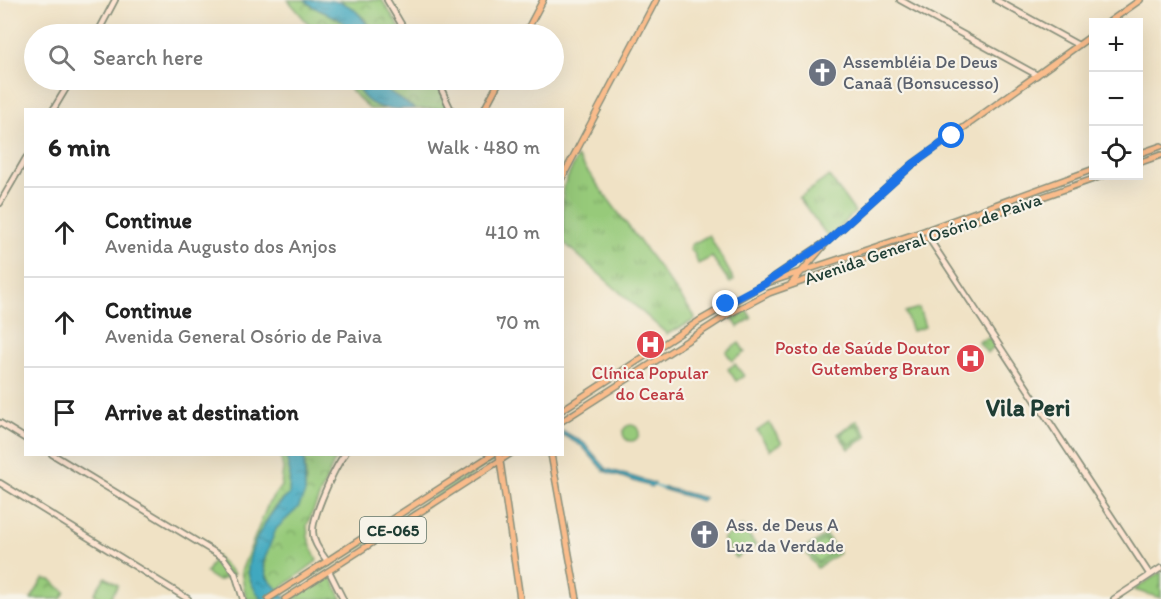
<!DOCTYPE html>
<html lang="en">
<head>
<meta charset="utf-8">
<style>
  :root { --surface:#fff; --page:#f6f6f6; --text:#222; --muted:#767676; --line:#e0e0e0 }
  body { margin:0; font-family:Itim,sans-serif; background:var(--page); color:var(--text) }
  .controls { position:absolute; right:18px; top:18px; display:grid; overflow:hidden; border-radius:0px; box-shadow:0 6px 24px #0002 }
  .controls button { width:54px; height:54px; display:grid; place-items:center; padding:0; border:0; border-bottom:2px solid var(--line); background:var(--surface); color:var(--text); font:30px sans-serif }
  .stop { position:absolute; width:18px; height:18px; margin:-14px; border:4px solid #1a73e8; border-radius:50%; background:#fff }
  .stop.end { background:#1a73e8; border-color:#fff; box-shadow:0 2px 6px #0008 }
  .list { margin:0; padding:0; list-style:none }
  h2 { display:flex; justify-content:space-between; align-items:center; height:78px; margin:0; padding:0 24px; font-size:26px }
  h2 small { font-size:20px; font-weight:400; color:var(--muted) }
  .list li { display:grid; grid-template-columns:39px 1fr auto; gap:18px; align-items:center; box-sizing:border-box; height:90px; padding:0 24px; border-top:2px solid var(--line) }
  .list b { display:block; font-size:22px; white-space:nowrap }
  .list p { margin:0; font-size:20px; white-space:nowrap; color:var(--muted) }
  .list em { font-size:20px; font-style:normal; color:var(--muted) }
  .icon { flex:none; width:33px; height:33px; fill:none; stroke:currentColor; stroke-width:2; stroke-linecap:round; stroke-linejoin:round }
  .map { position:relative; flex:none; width:1161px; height:599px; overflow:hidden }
  .search { position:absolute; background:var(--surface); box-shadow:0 6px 24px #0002; left:24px; top:24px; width:540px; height:66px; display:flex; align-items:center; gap:15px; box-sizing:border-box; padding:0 21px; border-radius:33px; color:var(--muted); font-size:22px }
  .panel { position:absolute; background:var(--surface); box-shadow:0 6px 24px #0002; left:24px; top:108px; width:540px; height:348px; border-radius:0px }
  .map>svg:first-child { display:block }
  .grass { fill:url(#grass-tufts); stroke:#5b8457; stroke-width:1.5 }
  .park { fill:url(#park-crowns); stroke:#5b8457; stroke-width:1.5 }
  .garden { fill:#97ca7a; stroke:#5b8457; stroke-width:1.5 }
  .water { fill:url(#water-ripples); stroke:#2f727a; stroke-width:1.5 }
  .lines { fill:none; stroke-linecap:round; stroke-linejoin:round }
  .stream { stroke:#3fa8bf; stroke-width:1.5 }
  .secondary-casing { stroke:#88907c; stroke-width:8 }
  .primary-casing { stroke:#88907c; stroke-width:8 }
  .secondary { stroke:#fde4d1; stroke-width:4.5 }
  .primary { stroke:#fabc8b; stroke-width:5 }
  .route { stroke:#1a73e8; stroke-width:8 }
  .labels { text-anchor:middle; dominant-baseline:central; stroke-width:4.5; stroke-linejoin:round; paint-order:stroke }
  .shield { fill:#f7f3e8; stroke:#60746a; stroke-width:1.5 }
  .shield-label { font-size:16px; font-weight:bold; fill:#1f3d34 }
  .worship-label { font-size:18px; fill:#5b616d; stroke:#f7f3e8; text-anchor:start }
  .street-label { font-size:18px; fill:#1f3d34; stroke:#f7f3e8 }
  .health-label { font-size:18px; fill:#be3a42; stroke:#f7f3e8; text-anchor:end }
  .district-label { font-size:24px; font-weight:bold; fill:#1f3d34; stroke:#f7f3e8 }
</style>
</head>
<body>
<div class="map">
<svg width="1161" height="599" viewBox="0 0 1161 599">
  <defs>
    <pattern id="grass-tufts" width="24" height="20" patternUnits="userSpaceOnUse" patternTransform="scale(1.5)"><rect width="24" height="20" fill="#97ca7a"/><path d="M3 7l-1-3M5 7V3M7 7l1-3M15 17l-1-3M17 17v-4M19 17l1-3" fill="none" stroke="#7ba565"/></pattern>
    <pattern id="park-crowns" width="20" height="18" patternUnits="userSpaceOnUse" patternTransform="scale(1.5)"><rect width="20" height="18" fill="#97ca7a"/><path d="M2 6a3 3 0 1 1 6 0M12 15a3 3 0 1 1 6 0" fill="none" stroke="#7ba565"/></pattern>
    <pattern id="water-ripples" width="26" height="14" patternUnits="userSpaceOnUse" patternTransform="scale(1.5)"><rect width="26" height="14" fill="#3fa8bf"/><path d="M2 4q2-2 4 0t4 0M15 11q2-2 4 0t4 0" fill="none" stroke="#348a9c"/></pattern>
  </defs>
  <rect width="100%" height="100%" fill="#f7f3e8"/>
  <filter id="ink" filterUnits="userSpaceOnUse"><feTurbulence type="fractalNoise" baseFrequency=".0167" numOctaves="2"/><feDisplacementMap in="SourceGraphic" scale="12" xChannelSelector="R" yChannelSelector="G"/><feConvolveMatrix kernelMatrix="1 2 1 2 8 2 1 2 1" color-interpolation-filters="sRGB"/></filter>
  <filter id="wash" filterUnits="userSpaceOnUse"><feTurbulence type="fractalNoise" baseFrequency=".008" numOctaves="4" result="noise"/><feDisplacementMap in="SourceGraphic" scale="24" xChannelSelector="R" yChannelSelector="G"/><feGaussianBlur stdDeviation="1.35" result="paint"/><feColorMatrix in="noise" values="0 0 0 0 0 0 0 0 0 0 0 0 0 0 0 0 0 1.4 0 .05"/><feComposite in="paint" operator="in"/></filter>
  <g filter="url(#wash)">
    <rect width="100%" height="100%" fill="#f0e2c5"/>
    <!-- grass -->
    <path class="grass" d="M577,157L694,315L695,320L667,334L563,242V188Z
      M829,176L855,212L829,238L799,198Z
      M709,235L734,280L730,283L712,257L698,264L694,253L690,250L691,245Z
      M623 433a8 8 0 1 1 16 0a8 8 0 1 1-16 0Z
      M493,458V461L388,531L385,527Z
      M742,526L756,545L736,558L723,539Z
      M382,529L385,533L283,594Z
      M216,556L234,574L218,581L206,573Z"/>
    <!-- park -->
    <path class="park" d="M288,0H305C320,16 341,13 352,34H317Z
      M340,0H382L404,34H372L365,19Z
      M344,80H355C359,95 370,103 385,109H370L350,90Z
      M372,80H435L449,109H415Z
      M745,308L752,318L738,327L731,316Z
      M990,338L995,346L987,353L978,341Z
      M857,420L868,436L849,449L838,434Z
      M280,455H286L290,473L289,495L277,504L264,524L248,569L252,584L261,599H246L241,571L268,504L281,486L283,468Z
      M304,455H337L307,525L308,537L317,561L277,591C258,570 263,546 279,524C287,513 298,509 303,496C308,484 305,467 304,455Z
      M826,535L839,553L817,568L804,549Z
      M1161,572V598L1134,590Z
      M330,574L342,599H291Z
      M43,579L51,580L65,592L61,599H31Z"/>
    <!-- garden -->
    <path class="garden" d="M919,308L925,327L912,331L905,312Z
      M739,343L745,352L732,361L726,352Z
      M735,364L744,376L736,381L728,369Z
      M769,423L782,443L770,450L757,431Z
      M856,424L864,435L849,445L841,434Z
      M825,539L833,552L818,563L809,550Z
      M105,577L118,585L110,599H102L94,594Z"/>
    <!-- water -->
    <path class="water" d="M305,0C340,0 355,0 372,34H352C340,11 321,17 305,0Z
      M355,80H372L415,109C388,110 363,110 355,80Z
      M563,431L584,443L606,468L603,470L582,446L563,435Z
      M286,455H304L305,493L298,508L276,529L263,563L267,578L287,599H261C255,590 248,580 248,568C249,545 271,509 289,495L290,473Z
      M607,469L653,483L655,484L651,487L604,471Z
      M666,487L667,488L705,498L702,501L662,489Z"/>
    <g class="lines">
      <!-- stream -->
      <path class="stream" d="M652,485L664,489"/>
    </g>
  </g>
  <g filter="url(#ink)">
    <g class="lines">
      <defs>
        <path id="secondary" d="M387,0L407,34
          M900,0L1037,75
          M996,0L1078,45
          M97,34L115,0
          M437,80L451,110
          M53,110L71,80
          M0,203L26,158
          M927,230L928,237L1150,575
          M0,423L26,439
          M52,454L224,558L235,573L243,599
          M0,483L188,599
          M327,561C321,552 313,543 313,532C312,517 335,466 345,454
          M329,571L343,599
          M1114,599L1161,568"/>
        <path id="primary" d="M1109,22L1140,0
          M525,34L543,0
          M484,110L500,80
          M1138,154L1161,146
          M1138,163L1161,155
          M562,178L656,0
          M768,281L824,243
          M791,284L827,242L913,164L1094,34
          M562,410L699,321L764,284L921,232L1094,169
          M562,421L729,314L769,293L1102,176
          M499,454L520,599
          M551,454L577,599
          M268,599L493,454
          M285,599L510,454"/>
      </defs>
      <!-- secondary casing -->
      <use href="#secondary" class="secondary-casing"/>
      <!-- primary casing -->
      <use href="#primary" class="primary-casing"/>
      <!-- secondary -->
      <use href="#secondary" class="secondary"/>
      <!-- primary -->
      <use href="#primary" class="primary"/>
    </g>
  </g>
  <g class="lines" filter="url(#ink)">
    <!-- route -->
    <path class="route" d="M726,304L764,284L827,242L913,164L952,136"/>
  </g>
  <!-- icons -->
  <defs>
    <symbol id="church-disc" viewBox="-11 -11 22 22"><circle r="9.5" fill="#6b7280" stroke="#f7f3e8"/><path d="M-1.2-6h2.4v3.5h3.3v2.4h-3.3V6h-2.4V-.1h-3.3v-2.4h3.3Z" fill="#fff"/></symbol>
    <symbol id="hospital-disc" viewBox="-11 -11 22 22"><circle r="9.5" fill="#e0444e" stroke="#f7f3e8"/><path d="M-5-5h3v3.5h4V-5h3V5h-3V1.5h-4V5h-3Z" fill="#fff"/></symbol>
  </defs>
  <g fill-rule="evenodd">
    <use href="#church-disc" x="806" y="56" width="33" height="33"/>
    <use href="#hospital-disc" x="634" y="328" width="33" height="33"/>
    <use href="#hospital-disc" x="954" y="342" width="33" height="33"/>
    <use href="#church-disc" x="688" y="518" width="33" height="33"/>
  </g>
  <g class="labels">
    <!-- shield labels -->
    <rect class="shield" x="360" y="517" width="66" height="26" rx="4.5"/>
    <g class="shield-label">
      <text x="393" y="530">CE-065</text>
    </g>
    <!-- worship labels -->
    <g class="worship-label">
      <text x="843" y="62">Assembléia De Deus<tspan x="843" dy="21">Canaã (Bonsucesso)</tspan></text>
      <text x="726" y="525">Ass. de Deus A<tspan x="726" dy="21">Luz da Verdade</tspan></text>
    </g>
    <!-- street labels -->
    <g class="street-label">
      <text transform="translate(923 239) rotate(-19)">Avenida General Osório de Paiva</text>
    </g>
    <!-- health labels -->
    <g class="health-label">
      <text x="950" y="348">Posto de Saúde Doutor<tspan x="950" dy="21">Gutemberg Braun</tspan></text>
      <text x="650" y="373" text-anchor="middle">Clínica Popular<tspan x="650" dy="21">do Ceará</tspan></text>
    </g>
    <!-- district labels -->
    <g class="district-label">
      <text x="1028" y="407">Vila Peri</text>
    </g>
  </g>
</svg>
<div class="controls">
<button>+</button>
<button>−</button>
<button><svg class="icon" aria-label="locate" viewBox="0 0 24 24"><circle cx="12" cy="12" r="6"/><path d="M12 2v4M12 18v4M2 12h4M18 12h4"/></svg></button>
</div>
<div class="stop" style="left:952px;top:136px"></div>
<div class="stop end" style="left:726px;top:304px"></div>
<div class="search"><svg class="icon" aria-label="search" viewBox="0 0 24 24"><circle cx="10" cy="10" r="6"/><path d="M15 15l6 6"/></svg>Search here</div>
<section class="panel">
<h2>6 min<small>Walk · 480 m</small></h2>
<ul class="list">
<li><svg class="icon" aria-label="ahead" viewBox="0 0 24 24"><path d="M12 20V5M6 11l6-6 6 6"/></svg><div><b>Continue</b><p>Avenida Augusto dos Anjos</p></div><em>410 m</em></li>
<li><svg class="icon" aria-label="ahead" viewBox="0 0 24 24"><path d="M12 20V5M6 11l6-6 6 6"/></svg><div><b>Continue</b><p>Avenida General Osório de Paiva</p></div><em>70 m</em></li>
<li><svg class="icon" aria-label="arrive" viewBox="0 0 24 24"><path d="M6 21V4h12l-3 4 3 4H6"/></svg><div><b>Arrive at destination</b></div></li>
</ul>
</section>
</div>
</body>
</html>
